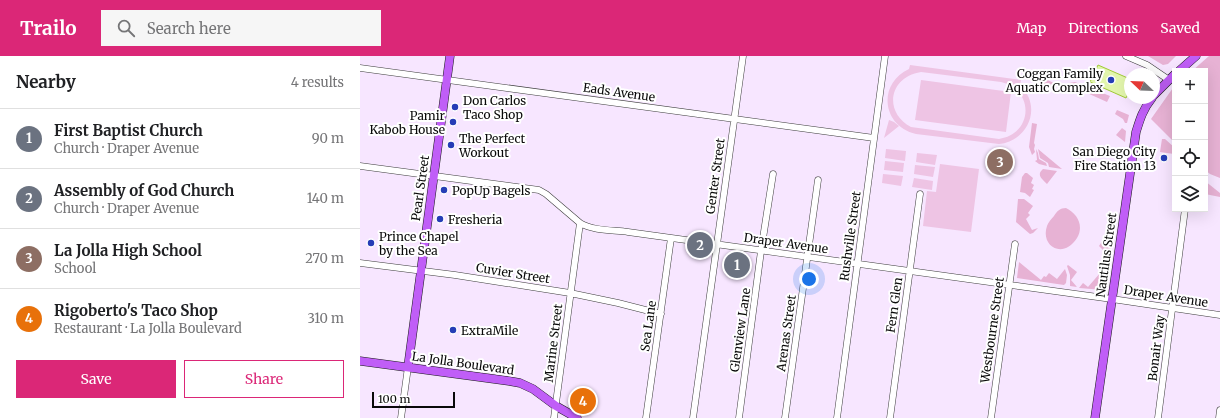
<!DOCTYPE html>
<html lang="en">
<head>
<meta charset="utf-8">
<style>
  :root { --surface:#fff; --page:#f6f6f6; --text:#202124; --muted:#757577; --line:#e0e0e0; --accent:#db2777 }
  body { margin:0; font-family:Merriweather,serif; background:var(--page); color:var(--text) }
  .controls { position:absolute; right:12px; top:12px; display:grid; overflow:hidden; border-radius:0px; box-shadow:0 4px 16px #0002 }
  .controls button { width:36px; height:36px; display:grid; place-items:center; padding:0; border:0; border-bottom:1px solid var(--line); background:var(--surface); color:var(--text); font:20px sans-serif }
  .compass { position:absolute; left:764px; top:12px; width:36px; height:36px; border-radius:50%; background:var(--surface); box-shadow:0 4px 16px #0002; rotate:293deg }
  .scale { position:absolute; left:12px; bottom:10px; width:83px; box-sizing:border-box; padding-left:4px; border:2px solid #090909; border-top:0; font-size:11px; line-height:14px; white-space:nowrap; color:#090909; -webkit-text-stroke:3px #fff; paint-order:stroke }
  .you { position:absolute; left:449px; top:223px; width:14px; height:14px; margin:-10px; border:3px solid #fff; border-radius:50%; background:#1a73e8; box-shadow:0 0 0 6px #1a73e833 }
  .badge { display:grid; place-items:center; width:26px; height:26px; border-radius:50%; background:var(--accent); color:#fff; font-size:13px; font-weight:700 }
  .pin { position:absolute; translate:-50% -50%; border:2px solid #fff; box-shadow:0 1px 4px #0006 }
  .list { margin:0; padding:0; list-style:none }
  h2 { display:flex; justify-content:space-between; align-items:center; height:52px; margin:0; padding:0 16px; font-size:17px }
  h2 small { font-size:13px; font-weight:400; color:var(--muted) }
  .list li { display:grid; grid-template-columns:26px 1fr auto; gap:12px; align-items:center; box-sizing:border-box; height:60px; padding:0 16px; border-top:1px solid var(--line) }
  .list b { display:block; font-size:15px; white-space:nowrap }
  .list p { margin:0; font-size:13px; white-space:nowrap; color:var(--muted) }
  .list em { font-size:13px; font-style:normal; color:var(--muted) }
  .actions { display:flex; gap:8px; padding:12px 16px }
  .actions a { flex:1; padding:9px 0; border:1px solid var(--accent); border-radius:0px; text-align:center; font-size:14px; color:var(--accent) }
  .actions .main { background:var(--accent); color:#fff }
  .icon { flex:none; width:22px; height:22px; fill:none; stroke:currentColor; stroke-width:2; stroke-linecap:round; stroke-linejoin:round }
  .map { position:relative; flex:none; width:860px; height:362px; overflow:hidden }
  header { display:flex; align-items:center; gap:24px; box-sizing:border-box; height:56px; padding:0 20px; background:var(--accent); color:#fff }
  header strong { font-size:19px }
  nav { display:flex; gap:22px; margin-inline-start:auto; font-size:14px }
  .search { width:280px; height:36px; background:var(--page); display:flex; align-items:center; gap:10px; box-sizing:border-box; padding:0 14px; border-radius:0px; color:var(--muted); font-size:15px }
  main { display:flex }
  aside { flex:1; background:var(--surface) }
  .map>svg:first-child { display:block }
  .green { fill:#e7b2d4 }
  .pitch { fill:#eec4e4; fill-rule:evenodd }
  .water { fill:#e2f5ac; stroke:#a0ca35 }
  .lines { fill:none; stroke-linecap:round; stroke-linejoin:round }
  .minor-casing { stroke:#3c3c3c; stroke-width:7 }
  .major-casing { stroke:#1a1a1a; stroke-width:9 }
  .minor { stroke:#fff; stroke-width:6 }
  .major { stroke:#c05ef7; stroke-width:8 }
  .poi-dot { fill:#253db6; stroke:#fff; stroke-width:1.5 }
  .labels { text-anchor:middle; dominant-baseline:central; stroke-width:4; stroke-linejoin:round; paint-order:stroke }
  .poi-label { font-size:12px; fill:#090909; stroke:#fff; text-anchor:start }
  .street-label { font-size:12px; fill:#090909; stroke:#fff }
</style>
</head>
<body>
<header>
<strong>Trailo</strong>
<div class="search"><svg class="icon" aria-label="search" viewBox="0 0 24 24"><circle cx="10" cy="10" r="6"/><path d="M15 15l6 6"/></svg>Search here</div>
<nav><a>Map</a><a>Directions</a><a>Saved</a></nav>
</header>
<main>
<aside>
<h2>Nearby<small>4 results</small></h2>
<ul class="list">
<li><span class="badge" style="background:#6b7280">1</span><div><b>First Baptist Church</b><p>Church · Draper Avenue</p></div><em>90 m</em></li>
<li><span class="badge" style="background:#6b7280">2</span><div><b>Assembly of God Church</b><p>Church · Draper Avenue</p></div><em>140 m</em></li>
<li><span class="badge" style="background:#8d6e63">3</span><div><b>La Jolla High School</b><p>School</p></div><em>270 m</em></li>
<li><span class="badge" style="background:#e8710a">4</span><div><b>Rigoberto's Taco Shop</b><p>Restaurant · La Jolla Boulevard</p></div><em>310 m</em></li>
</ul>
<div class="actions"><a class="main">Save</a><a>Share</a></div>
</aside>
<div class="map">
<svg width="860" height="362" viewBox="0 0 860 362">
  <rect width="100%" height="100%" fill="#f7e6ff"/>
  <!-- green -->
  <path class="green" d="M788,0H816L808,8L803,9Z
    M849,0H860V122L850,118L845,114V15H832Z
    M666,14L677,16V17L680,18L683,22L694,27L682,37L683,28L676,22L665,21Z
    M715,26L750,40L747,46L716,32H709V27Z
    M815,29V87L791,63Z
    M757,54L769,59L767,67H765L763,63L755,58Z
    M672,67L677,68L674,87L675,89L674,93L675,96L672,99L669,91Z
    M762,72L766,75L765,86L756,79Z
    M802,83H805L815,92V101L814,98L800,96Z
    M676,93L678,97L679,103L686,107L687,110L679,108L675,105L677,104Z
    M678,93L702,113L689,111L688,107L680,102Z
    M683,113L697,115L687,128C682,123 676,119 683,113Z
    M665,117H667L673,122L671,127L674,129L672,133L674,134L670,141L665,137L660,136L662,121Z
    M845,125L860,137V141L845,138Z
    M658,143H664L673,150L668,157L670,159L666,163L672,174L678,172L673,177L670,178L656,166Z
    M706,152C718,158 724,170 717,182C703,204 680,190 687,170C688,167 691,163 694,160C697,155 700,152 706,152Z
    M747,178L752,183L744,234L719,232L723,227L728,231L747,209L743,205L748,199L739,190Z
    M659,206L681,224L684,220L686,221L689,217L697,223L705,213L707,219L706,227L704,229L657,222Z
    M708,209L717,216L711,224L717,231L710,230V219L707,210Z"/>
  <!-- pitch -->
  <path class="pitch" d="M550,9L661,24L660,29C683,51 668,85 639,88L556,78C522,70 517,28 549,13ZM561,16L641,26C675,34 673,78 639,83L551,71C523,56 529,21 561,16Z
    M561,24L651,36L646,76L555,64Z
    M529,64L534,66L539,70L524,82Z
    M526,93L546,95L545,105L525,102Z
    M557,97L577,99L575,109L556,106Z
    M525,105L544,107L543,116L524,114Z
    M580,108L619,113L611,176L563,170L567,135L576,136Z
    M555,109L575,111L573,121L554,118Z
    M523,118L543,120L541,130L522,127Z
    M554,122L573,125L572,134L552,131Z"/>
  <!-- water -->
  <path class="water" d="M738,9L770,23V34L766,42L730,26Z"/>
  <g class="lines">
    <defs>
      <path id="minor" d="M766,0L787,9L809,24
        M0,12L514,82
        M0,110L179,134L186,138L220,167C234,175 252,174 268,176L752,243L860,259
        M0,207L95,219L210,237L258,247L301,258
        M41,362L48,311
        M194,362L220,167
        M286,362L311,182
        M333,362L383,0
        M379,362L401,195L413,118
        M425,362L458,124
        M477,362L525,0
        M530,362L560,138
        M631,362L655,188
        M798,362L825,153
        M859,362L860,354"/>
      <path id="major" d="M819,15L836,0
        M794,39L815,18
        M0,305L149,325L160,327L173,333L196,350L217,362
        M48,311L90,0
        M735,362L776,76C780,63 783,53 792,42"/>
    </defs>
    <!-- minor casing -->
    <use href="#minor" class="minor-casing"/>
    <!-- major casing -->
    <use href="#major" class="major-casing"/>
    <!-- minor -->
    <use href="#minor" class="minor"/>
    <!-- major -->
    <use href="#major" class="major"/>
  </g>
  <!-- markers -->
  <g class="poi-dot">
    <circle cx="751" cy="24" r="4"/>
    <circle cx="95" cy="51" r="4"/>
    <circle cx="93" cy="66" r="4"/>
    <circle cx="91" cy="89" r="4"/>
    <circle cx="804" cy="102" r="4"/>
    <circle cx="84" cy="134" r="4"/>
    <circle cx="80" cy="163" r="4"/>
    <circle cx="11" cy="187" r="4"/>
    <circle cx="93" cy="274" r="4"/>
  </g>
  <g class="labels">
    <!-- poi labels -->
    <g class="poi-label">
      <text x="743" y="17" text-anchor="end">Coggan Family<tspan x="743" dy="14">Aquatic Complex</tspan></text>
      <text x="103" y="44">Don Carlos<tspan x="103" dy="14">Taco Shop</tspan></text>
      <text x="85" y="59" text-anchor="end">Pamir<tspan x="85" dy="14">Kabob House</tspan></text>
      <text x="99" y="82">The Perfect<tspan x="99" dy="14">Workout</tspan></text>
      <text x="796" y="95" text-anchor="end">San Diego City<tspan x="796" dy="14">Fire Station 13</tspan></text>
      <text x="92" y="134">PopUp Bagels</text>
      <text x="88" y="163">Fresheria</text>
      <text x="19" y="180">Prince Chapel<tspan x="19" dy="14">by the Sea</tspan></text>
      <text x="101" y="274">ExtraMile</text>
    </g>
    <!-- street labels -->
    <g class="street-label">
      <text transform="translate(259 36) rotate(8)">Eads Avenue</text>
      <text transform="translate(355 120) rotate(-82)">Genter Street</text>
      <text transform="translate(60 132) rotate(-82)">Pearl Street</text>
      <text transform="translate(490 180) rotate(-82)">Rushville Street</text>
      <text transform="translate(426 187) rotate(8)">Draper Avenue</text>
      <text transform="translate(746 199) rotate(-82)">Nautilus Street</text>
      <text transform="translate(153 217) rotate(9)">Cuvier Street</text>
      <text transform="translate(806 240) rotate(9)">Draper Avenue</text>
      <text transform="translate(534 249) rotate(-82)">Fern Glen</text>
      <text transform="translate(288 270) rotate(-82)">Sea Lane</text>
      <text transform="translate(380 274) rotate(-82)">Glenview Lane</text>
      <text transform="translate(632 274) rotate(-82)">Westbourne Street</text>
      <text transform="translate(426 277) rotate(-82)">Arenas Street</text>
      <text transform="translate(193 287) rotate(-83)">Marine Street</text>
      <text transform="translate(796 292) rotate(-83)">Bonair Way</text>
      <text transform="translate(103 307) rotate(8)">La Jolla Boulevard</text>
    </g>
  </g>
</svg>
<div class="controls">
<button>+</button>
<button>−</button>
<button><svg class="icon" aria-label="locate" viewBox="0 0 24 24"><circle cx="12" cy="12" r="6"/><path d="M12 2v4M12 18v4M2 12h4M18 12h4"/></svg></button>
<button><svg class="icon" aria-label="layers" viewBox="0 0 24 24"><path d="M12 4l9 5-9 5-9-5zM3 14l9 5 9-5"/></svg></button>
</div>
<svg class="compass" viewBox="-18 -18 36 36"><path d="M0-13l5 13h-10z" fill="#e53935"/><path d="M0 13l5-13h-10z" fill="#757577"/></svg>
<div class="scale">100 m</div>
<div class="you"></div>
<div class="pin badge" style="left:377px;top:209px;background:#6b7280">1</div>
<div class="pin badge" style="left:340px;top:189px;background:#6b7280">2</div>
<div class="pin badge" style="left:640px;top:106px;background:#8d6e63">3</div>
<div class="pin badge" style="left:223px;top:345px;background:#e8710a">4</div>
</div>
</main>
</body>
</html>
